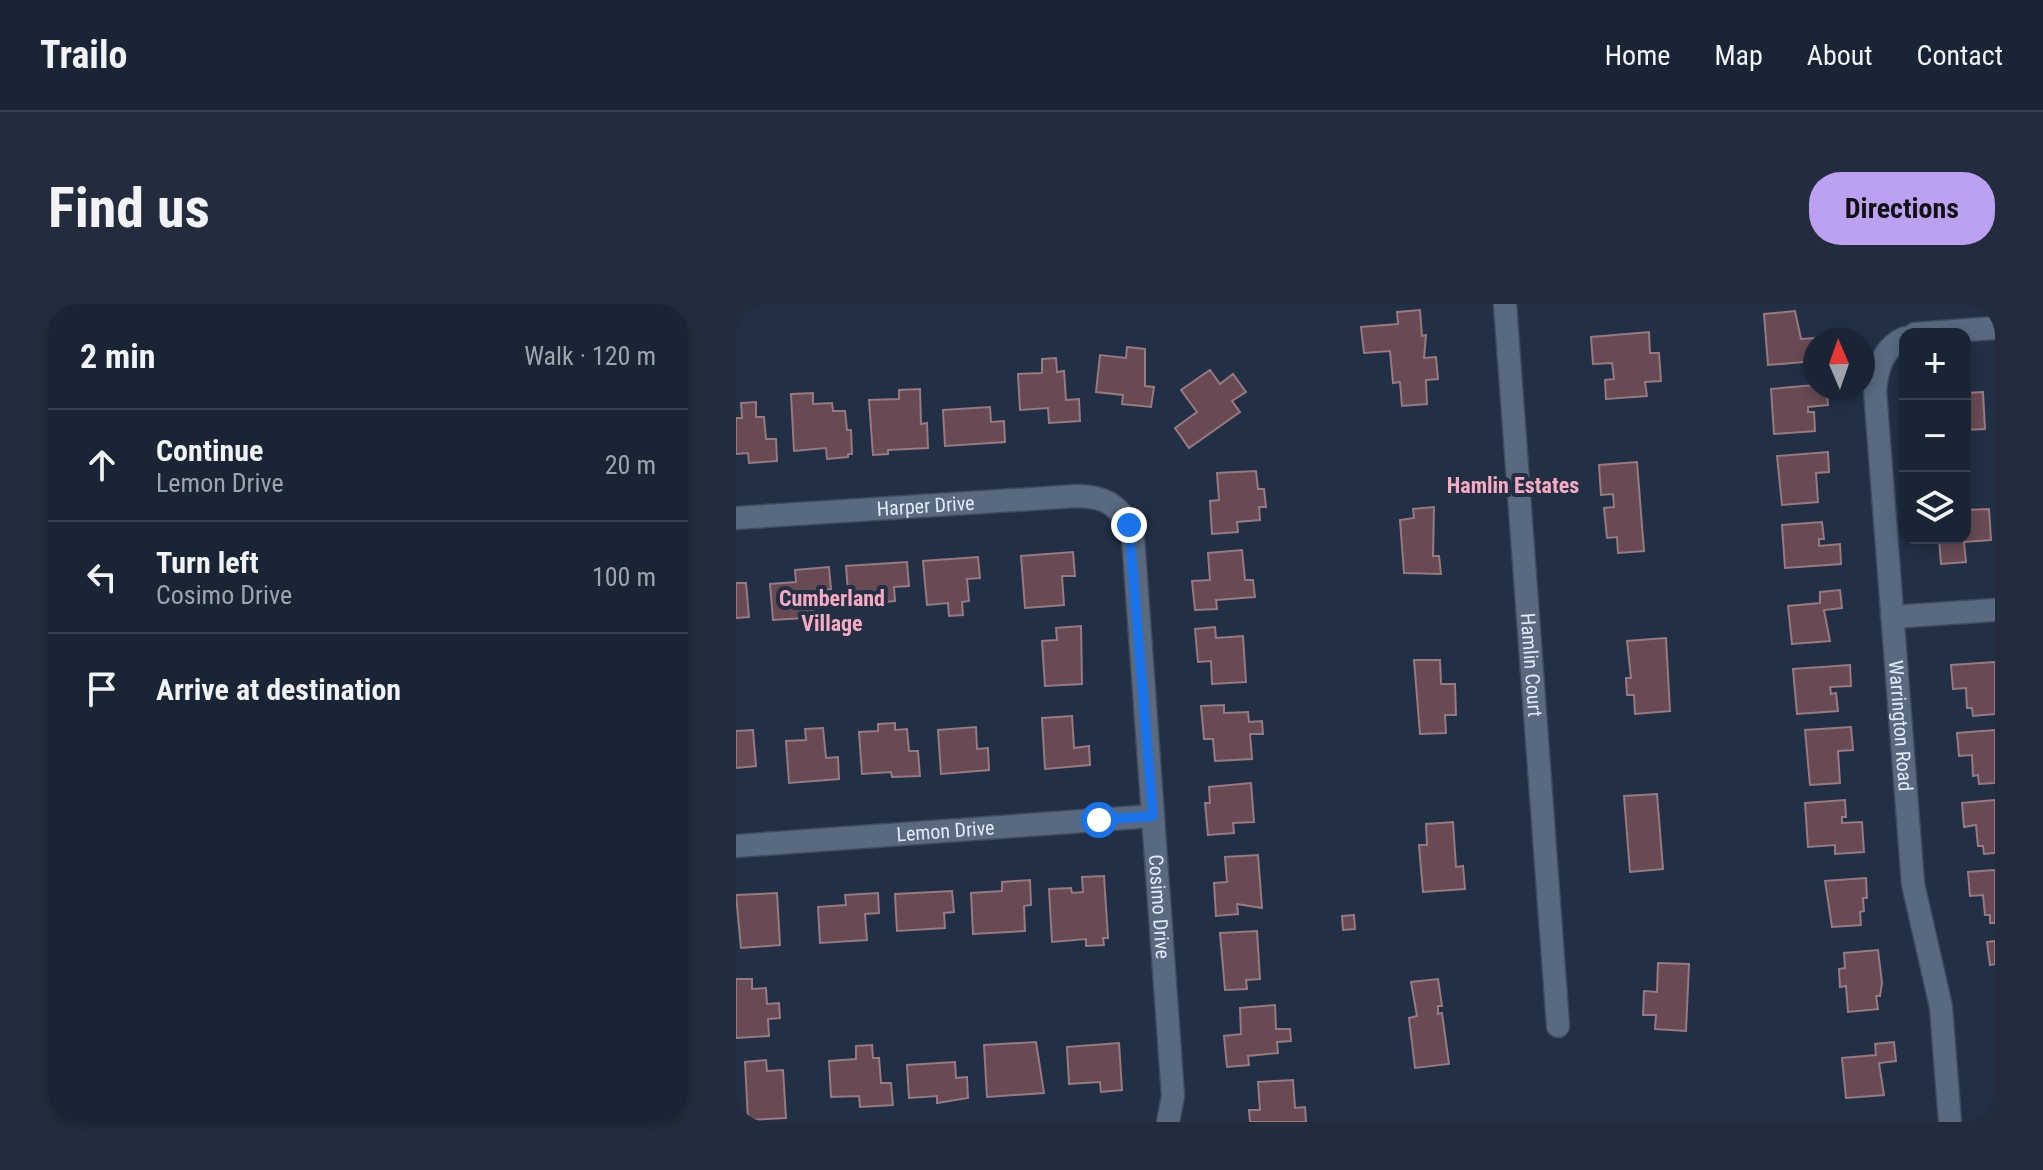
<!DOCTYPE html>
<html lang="en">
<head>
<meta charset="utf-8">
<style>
  :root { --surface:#192434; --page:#222c3c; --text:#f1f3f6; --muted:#9fa4ac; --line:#37414f; --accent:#bca0f2 }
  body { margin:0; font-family:"Roboto Condensed",sans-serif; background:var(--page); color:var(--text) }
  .controls { position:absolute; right:24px; top:24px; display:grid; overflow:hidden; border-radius:16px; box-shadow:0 4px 12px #0003 }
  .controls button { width:72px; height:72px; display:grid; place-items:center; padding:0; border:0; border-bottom:2px solid var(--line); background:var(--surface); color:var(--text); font:40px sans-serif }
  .compass { position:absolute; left:1067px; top:24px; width:72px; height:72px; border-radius:50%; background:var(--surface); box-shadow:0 4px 12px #0003; rotate:358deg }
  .stop { position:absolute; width:24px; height:24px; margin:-18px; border:6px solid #1a73e8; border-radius:50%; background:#fff }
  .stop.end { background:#1a73e8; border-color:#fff; box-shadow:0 2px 8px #0008 }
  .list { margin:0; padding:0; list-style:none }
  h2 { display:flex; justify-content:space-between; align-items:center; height:104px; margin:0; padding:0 32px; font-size:34px }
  h2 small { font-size:26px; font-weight:400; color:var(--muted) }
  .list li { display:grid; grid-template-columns:52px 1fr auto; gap:24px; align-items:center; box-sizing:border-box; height:112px; padding:0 32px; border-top:2px solid var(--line) }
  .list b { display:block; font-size:30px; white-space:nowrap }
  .list p { margin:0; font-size:26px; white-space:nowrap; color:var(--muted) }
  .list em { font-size:26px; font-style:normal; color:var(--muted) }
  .icon { flex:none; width:44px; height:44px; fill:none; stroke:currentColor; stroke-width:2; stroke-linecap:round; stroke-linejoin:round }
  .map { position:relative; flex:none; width:1259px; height:818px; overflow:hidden; border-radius:32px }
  header { display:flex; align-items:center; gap:48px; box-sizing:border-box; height:112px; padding:0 40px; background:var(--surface); border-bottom:2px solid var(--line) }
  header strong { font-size:38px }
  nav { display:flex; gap:44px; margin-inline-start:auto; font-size:28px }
  .intro { display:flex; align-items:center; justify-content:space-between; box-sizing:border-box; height:192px; padding:0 48px }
  h1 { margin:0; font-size:56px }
  .button { padding:20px 36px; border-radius:32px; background:var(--accent); color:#111; font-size:28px; font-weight:700 }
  main { display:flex; gap:48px; padding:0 48px }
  aside { flex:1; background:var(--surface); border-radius:32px; box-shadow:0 4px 12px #0003 }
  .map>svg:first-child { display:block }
  .building { fill:#674a52; stroke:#987881; stroke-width:2 }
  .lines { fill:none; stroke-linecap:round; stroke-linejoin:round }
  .minor-casing { stroke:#3e4b5b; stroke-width:25 }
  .minor { stroke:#586980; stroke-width:22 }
  .route { stroke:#1a73e8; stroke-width:10 }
  .labels { text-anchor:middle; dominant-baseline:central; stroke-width:8; stroke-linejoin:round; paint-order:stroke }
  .street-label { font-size:20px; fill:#e1ebf8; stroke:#213045 }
  .neighbourhood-label { font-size:22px; font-weight:bold; fill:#fdabc2; stroke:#213045 }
</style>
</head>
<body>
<header>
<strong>Trailo</strong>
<nav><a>Home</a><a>Map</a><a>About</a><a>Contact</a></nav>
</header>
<div class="intro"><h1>Find us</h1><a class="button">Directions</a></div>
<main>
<aside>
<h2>2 min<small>Walk · 120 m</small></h2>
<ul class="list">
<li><svg class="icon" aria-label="ahead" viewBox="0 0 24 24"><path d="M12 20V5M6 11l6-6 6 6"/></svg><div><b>Continue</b><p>Lemon Drive</p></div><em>20 m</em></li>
<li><svg class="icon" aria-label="left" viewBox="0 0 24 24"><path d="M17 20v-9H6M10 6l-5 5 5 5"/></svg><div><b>Turn left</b><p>Cosimo Drive</p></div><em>100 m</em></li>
<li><svg class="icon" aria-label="arrive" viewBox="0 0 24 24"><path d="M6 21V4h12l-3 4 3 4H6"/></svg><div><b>Arrive at destination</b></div></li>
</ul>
</aside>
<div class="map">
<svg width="1259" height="818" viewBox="0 0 1259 818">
  <rect width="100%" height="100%" fill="#213045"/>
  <!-- building -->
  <path class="building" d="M684,6L686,32L690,31L688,54L700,53L702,75L690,76L691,100L666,102L664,78L657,79L654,47L628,49L625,23L662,20L661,8Z
    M1059,7L1065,35L1079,34V57L1032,61L1028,10Z
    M913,28L914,49H923L925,77L909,78L911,92L870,95L869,76L878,75L876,59L857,60L855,33Z
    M391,43L409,45V82L418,83L415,103L386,100L387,91L360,88L364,51L390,54Z
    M320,54L321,68L328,67L330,96L343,95L344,117L313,119L312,104L284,106L282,70L306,69V55Z
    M474,66L484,80L497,70L510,88L496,97L504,108L453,144L439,124L461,108L445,86Z
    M1079,81L1090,84L1092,101L1072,103V108H1078L1079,127L1038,130L1035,85Z
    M184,85L185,120L191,119L192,144L152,146V150L137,151L133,96L163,95V86Z
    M1247,88L1249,125L1229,126V89Z
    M77,89V100L96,99L97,107H109L111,126H115L116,150H112V153L91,155L90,144L58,147L55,90Z
    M20,98V113H28L30,135H40L41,157L13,159L12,149L0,150V114H6L5,99Z
    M254,103L255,118L268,117L269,138L209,142L207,106Z
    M1092,148L1093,168L1080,169L1082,198L1046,201L1041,152Z
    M901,158L908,247L882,249L881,233L871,234L868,204L878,203L877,190L865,191L863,161Z
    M520,167L522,185H528L530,203H523L524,216L501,218L502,228L476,230L474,197L483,196L481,169Z
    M698,203L697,252H703L705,270L668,269L664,216L678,214L677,205Z
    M1253,205L1255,236L1228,238L1230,258L1205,260L1203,234H1229V206Z
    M1086,218L1088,235H1083V242L1104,240L1105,260L1049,264L1046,221Z
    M506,246L509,276H517L519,293L480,296L481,305L459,306L456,277L474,276L472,249Z
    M337,248L339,272H326L328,301L289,304L285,252Z
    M242,253L244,274L231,275L233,297L226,298L227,311L213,312L212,299L191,301L187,257Z
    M171,258L173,282L158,283L159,297L113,301L110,262Z
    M93,263L95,285L82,286L84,313L37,316L34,280L60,278L59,266Z
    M0,279H10L13,313L0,314Z
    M1104,286L1106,304L1088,306L1094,337L1056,340L1052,302L1084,299V288Z
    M345,322L346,380L309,382L306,337L321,336L320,324Z
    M479,323L480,334L507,332L510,378L476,380L475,357L462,358L459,325Z
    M930,334L934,407L899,410L898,391H891L890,374H895L891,337Z
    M678,356H704L705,380H719L720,411H709L710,429L684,430Z
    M1259,358V410L1237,412L1236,404H1231L1230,384L1217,385L1215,361Z
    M1114,361L1115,382L1094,383L1095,390L1100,389L1102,407L1061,410L1057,365Z
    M488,401V409L512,408L513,418L526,417L527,430H514L516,455L479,457L477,435H468L465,402Z
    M336,412L338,444L353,442L354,461L309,465L306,414Z
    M159,419V426L171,425L173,447H182L184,472L156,473L155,468L126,470L123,428L142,427V420Z
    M240,423L241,445L252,444L253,466L205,470L202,426Z
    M1115,423L1117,446L1102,447L1104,479L1074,481L1069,426Z
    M87,424L90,454L102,453L103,475L53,479L50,437L70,436L69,425Z
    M17,426L20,462L0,464V427Z
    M1259,426V479L1243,480L1242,471L1237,472L1236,451L1223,452L1221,429Z
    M515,479L518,518L497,519L498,529L472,531L469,499H474L473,483Z
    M921,490L927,565L894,568L888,492Z
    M1109,496L1110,513H1106V519L1126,518L1128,548L1099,550V541L1072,543L1069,499Z
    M1259,496V549L1248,550L1247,542H1242L1240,521L1228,523L1226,499Z
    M717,518L720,563L727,562L729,585L687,588L683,541H691L690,520Z
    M522,551L526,604L501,600L502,610L480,612L478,579L491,578L489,553Z
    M1259,566V619H1254V611H1249L1247,591L1234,592L1232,568Z
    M368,572L372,634H367L368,641L350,642V635L316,638L313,585L335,584L336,589L347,588L346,573Z
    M1130,574L1131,594H1127L1128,607L1124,608L1125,621L1096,623L1089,577Z
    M294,576L295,601L288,602L289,627L237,630L235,589L266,587V578Z
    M216,587L218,608L208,609L209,624L161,627L159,590Z
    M41,589L44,641L5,644L0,591Z
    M142,589L143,609L129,610L131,636L84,639L82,603L110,601L109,591Z
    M618,611L619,625L607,626L606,612Z
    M521,627L524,675L510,676L511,685L489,686L484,629Z
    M1259,637V660L1254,661L1251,638Z
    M1142,646L1146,679L1144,692H1140L1142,705L1112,708L1110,682L1104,683L1103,665L1109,664L1108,649Z
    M922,659L953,660L950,727L919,725L920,711H907L908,687L921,688Z
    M0,675H16V685L30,684L31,700L43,699L44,714L32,715L33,732L0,734Z
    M702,675L706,702H702V710L706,709L713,760L679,764L673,714L681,712L675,678Z
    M539,701L540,725H554L555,737L541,738L542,749L512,752L513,761L491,763L488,732L505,730L504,704Z
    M300,738L308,789L251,793L248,741Z
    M1158,738L1160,757L1143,759L1148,791L1110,794L1106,754L1140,751L1139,740Z
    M383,739L386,786L365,788L364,778L333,780L331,743Z
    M136,741L137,754H143L145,779H155L157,801L124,803L123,792L95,793L93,757L120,755V742Z
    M30,756L31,767L47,766L50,814L12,816L9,758Z
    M219,758L220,774L231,773L232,794L201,799V792L173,794L171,761Z
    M557,776L559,804L569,803L570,818H514L513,806H524L522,778Z"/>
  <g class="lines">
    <defs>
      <g id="minor">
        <path id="s1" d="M769,0L822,722"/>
        <path d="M1179,30L1259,24"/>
        <path id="s2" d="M1169,34C1147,43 1141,65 1139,86L1177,580L1205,703L1214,818"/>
        <path id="s3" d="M0,214L341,192C371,192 388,204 397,233L437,792L432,818"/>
        <path d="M1156,313L1259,306"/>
        <path id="s4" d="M0,542L417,512"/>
      </g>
    </defs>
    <!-- minor casing -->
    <use href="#minor" class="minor-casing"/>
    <!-- minor -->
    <use href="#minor" class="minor"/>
  </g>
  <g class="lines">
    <!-- route -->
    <path class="route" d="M363,516L417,512L393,221"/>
  </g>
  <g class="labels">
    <!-- street labels -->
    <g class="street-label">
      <text stroke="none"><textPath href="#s3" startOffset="190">Harper Drive</textPath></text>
      <text stroke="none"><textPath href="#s1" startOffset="362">Hamlin Court</textPath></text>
      <text stroke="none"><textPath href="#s2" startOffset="400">Warrington Road</textPath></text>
      <text stroke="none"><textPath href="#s4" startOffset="210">Lemon Drive</textPath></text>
      <text stroke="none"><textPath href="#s3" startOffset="788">Cosimo Drive</textPath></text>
    </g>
    <!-- neighbourhood labels -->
    <g class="neighbourhood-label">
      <text x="777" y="181">Hamlin Estates</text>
      <text x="96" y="294">Cumberland<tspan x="96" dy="25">Village</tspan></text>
    </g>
  </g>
</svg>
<div class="controls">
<button>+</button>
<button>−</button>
<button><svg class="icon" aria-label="layers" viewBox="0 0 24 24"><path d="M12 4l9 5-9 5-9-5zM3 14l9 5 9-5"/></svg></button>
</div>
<svg class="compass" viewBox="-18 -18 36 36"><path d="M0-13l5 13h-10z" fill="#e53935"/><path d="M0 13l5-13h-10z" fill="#9fa4ac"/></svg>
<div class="stop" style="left:363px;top:516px"></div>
<div class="stop end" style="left:393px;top:221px"></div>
</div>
</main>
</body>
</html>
